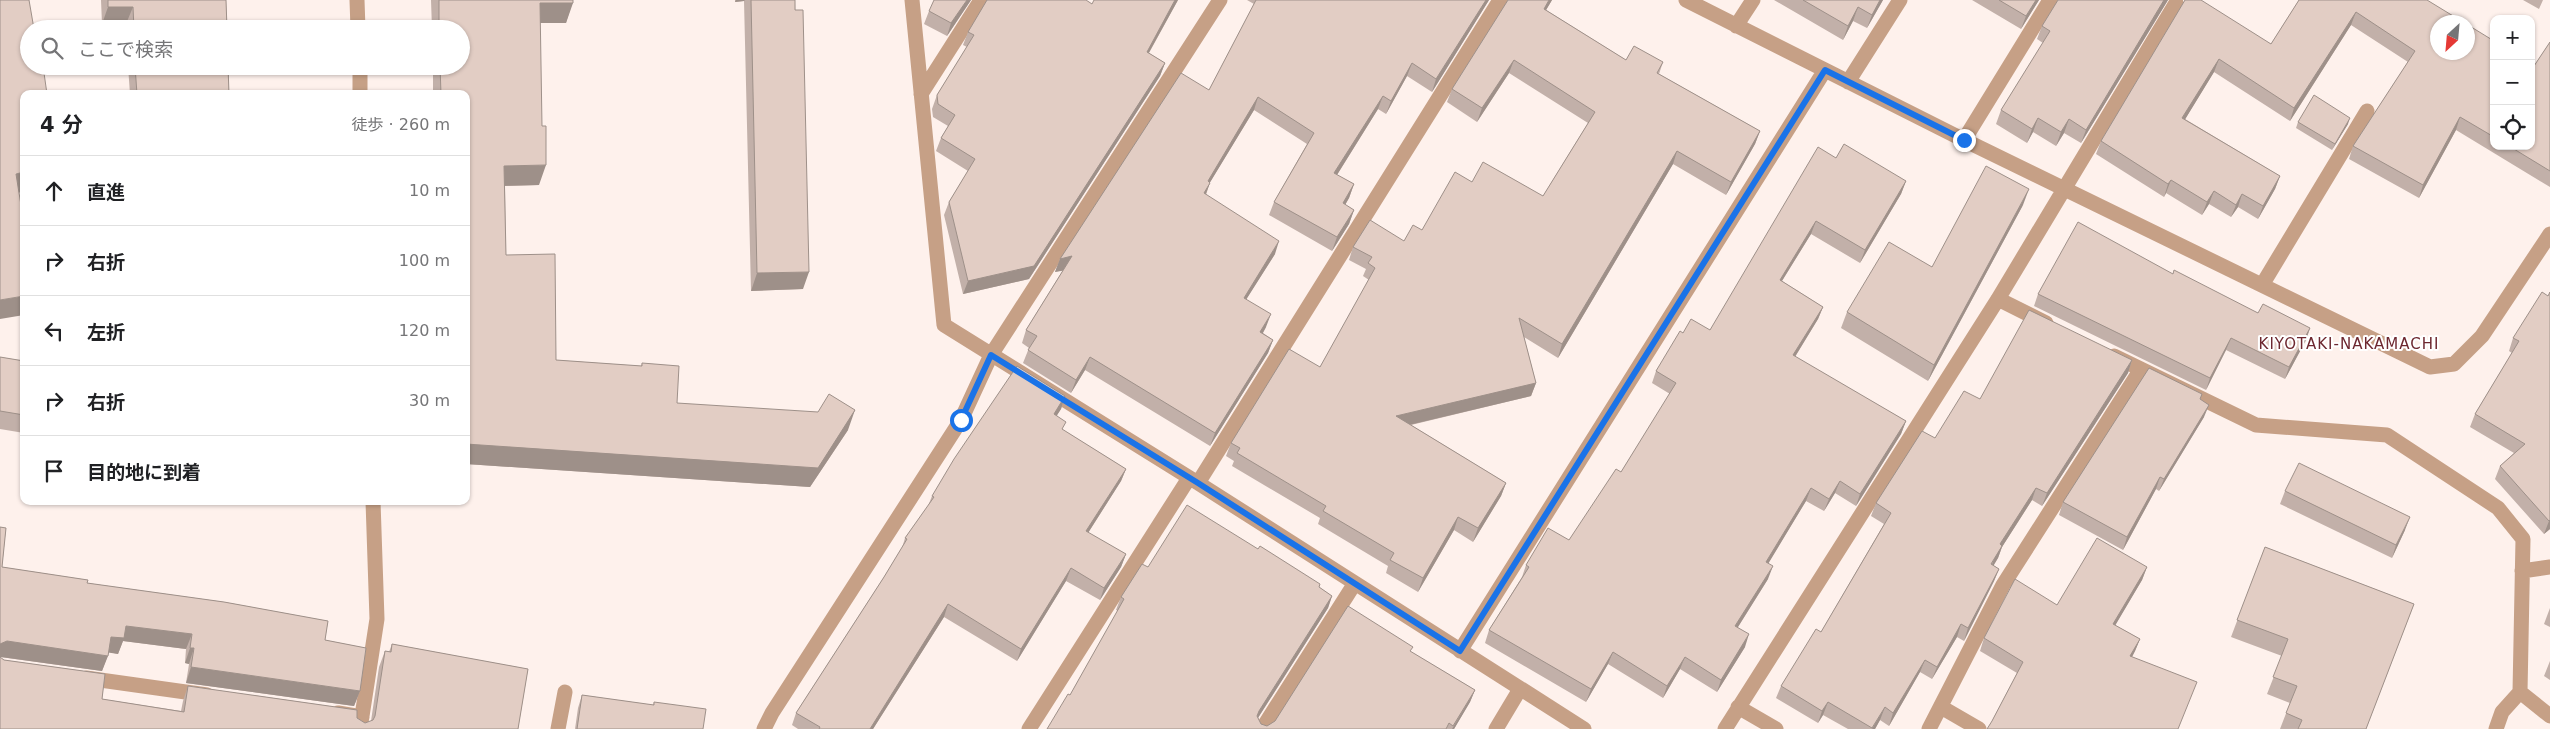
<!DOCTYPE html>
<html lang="ja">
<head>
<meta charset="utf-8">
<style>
  :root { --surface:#fff; --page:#f6f6f6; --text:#202124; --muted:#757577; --line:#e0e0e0 }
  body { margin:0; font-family:"DejaVu Sans","Noto Sans JP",sans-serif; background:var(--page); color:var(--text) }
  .controls { position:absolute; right:15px; top:15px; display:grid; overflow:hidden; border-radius:10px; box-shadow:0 1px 4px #0004 }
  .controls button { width:45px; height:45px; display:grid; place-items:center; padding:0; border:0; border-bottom:1px solid var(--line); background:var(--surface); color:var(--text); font:25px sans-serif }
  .compass { position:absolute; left:2430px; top:15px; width:45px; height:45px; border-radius:50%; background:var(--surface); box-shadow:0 1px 4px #0004; rotate:206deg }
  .stop { position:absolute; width:15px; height:15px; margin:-11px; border:4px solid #1a73e8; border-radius:50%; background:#fff }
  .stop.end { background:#1a73e8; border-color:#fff; box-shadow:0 1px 5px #0008 }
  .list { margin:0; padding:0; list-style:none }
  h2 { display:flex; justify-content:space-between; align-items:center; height:65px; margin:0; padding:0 20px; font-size:21px }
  h2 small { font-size:16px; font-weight:400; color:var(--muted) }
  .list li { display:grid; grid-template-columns:32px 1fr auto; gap:15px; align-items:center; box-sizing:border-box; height:70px; padding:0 20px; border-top:1px solid var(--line) }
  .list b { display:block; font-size:19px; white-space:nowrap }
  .list em { font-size:16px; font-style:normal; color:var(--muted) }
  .icon { flex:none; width:28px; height:28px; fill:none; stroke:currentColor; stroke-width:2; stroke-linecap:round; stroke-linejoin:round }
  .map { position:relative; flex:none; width:2550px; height:729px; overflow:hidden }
  .search { position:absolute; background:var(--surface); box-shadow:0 1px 4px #0004; left:20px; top:20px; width:450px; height:55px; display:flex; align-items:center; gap:12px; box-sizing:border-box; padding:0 18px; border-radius:28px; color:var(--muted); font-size:19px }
  .panel { position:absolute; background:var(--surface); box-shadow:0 1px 4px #0004; left:20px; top:90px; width:450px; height:415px; border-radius:10px }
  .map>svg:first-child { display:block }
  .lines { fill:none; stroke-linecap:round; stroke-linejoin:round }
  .minor { stroke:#c6a086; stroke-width:15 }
  .wall { fill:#c2b0a9 }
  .shaded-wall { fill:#9e9089 }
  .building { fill:#e2cdc4; stroke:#9e9089 }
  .route { stroke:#1a73e8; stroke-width:6 }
  .labels { text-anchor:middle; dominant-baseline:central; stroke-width:4; stroke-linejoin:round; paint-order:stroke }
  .neighbourhood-label { font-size:15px; letter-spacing:1px; fill:#6d272f; stroke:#fff }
</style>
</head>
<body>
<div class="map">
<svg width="2550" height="729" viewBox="0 0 2550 729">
  <rect width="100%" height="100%" fill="#fef1ec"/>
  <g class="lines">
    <!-- minor -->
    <path class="minor" d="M357,0L358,29
      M912,0L944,325L1198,483L1584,729
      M1686,0L1964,140L2430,367L2454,364L2482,336L2550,234
      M1736,26L1753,0
      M360,66V94
      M1848,82L1900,0
      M921,94L981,0
      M1964,140L2050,0
      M2262,285L2367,111
      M1998,299L2046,323
      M2114,356L2256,425L2387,435L2498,508L2523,539L2520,692L2550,716
      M1198,483L1500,0
      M2522,571L2550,567
      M1460,651L1825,70
      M86,678L207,695
      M1738,707L1776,729
      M1941,707L1979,729
      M338,713L362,717
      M360,729L377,619L373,501
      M558,729L565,692
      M764,729L772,713L961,420L991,355L1220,0
      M1029,729L1189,478
      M1262,729L1355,583
      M1496,729L1520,689
      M1725,729L1998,299L2176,3
      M1929,729L2003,585L2141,369
      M2496,729L2502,712L2520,692"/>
  </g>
  <!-- wall -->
  <path class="wall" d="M101,0H226L227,29H127L126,24H102Z
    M431,0H573L566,23H540L539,185L505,186L506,255L556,360L641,366L642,363L677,403L848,430L810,487L466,464V94H433V66H461V29H432Z
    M735,0H795L803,289L751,291L744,1L735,2Z
    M971,0L947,36L924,24L929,11Z
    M1178,0L1149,53L1165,63L1160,76L1029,279L963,294L944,215L949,202L968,171L936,151L941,138L948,126L933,117L932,109L937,95L967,47L963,45L968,32L1092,4Z
    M1247,0H1489L1432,92L1407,76L1386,114L1378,109L1337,175L1354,184L1349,198L1345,205L1354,210L1349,224L1332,251L1269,215L1274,202L1307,144L1254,110L1210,182L1206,195L1275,254L1246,299L1266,327L1263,333L1273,340L1268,353L1210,446L1085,370L1071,393L1023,363L1029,348L1022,343L1026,330L1063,270L1055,272L1060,259L1209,90L1254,4Z
    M1508,0H1552L1546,10L1626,60L1663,62L1659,74L1760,131L1755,144L1726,195L1673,164L1558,358L1524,337L1536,383L1531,396L1411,425L1506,483L1501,496L1473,542L1454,530L1418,592L1386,573L1388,566L1318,524L1320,518L1232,466L1234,461L1226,456L1231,443L1320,367L1369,280L1363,276L1366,269L1349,260L1353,247L1404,241L1422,230L1472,182L1543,196L1588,123L1509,73L1477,122L1447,102L1452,89Z
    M1774,0H1883L1867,28L1853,21L1843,40Z
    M1972,0H2039L2021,29Z
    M2058,0H2168L2081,143L2064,133L2056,146L2033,132L2027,143L1996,124L2001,110L2043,43L2037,39L2042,26Z
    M2185,0L2271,44L2299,0L2494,41V146H2531L2534,66L2550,42V187L2456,130L2419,198L2349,159L2353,146L2408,62L2351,25L2290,121L2214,72L2185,119L2280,176L2275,189L2258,219L2238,207L2231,217L2209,204L2202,215L2166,193L2164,197L2096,154L2101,141Z
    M2523,0H2543L2539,9Z
    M128,66H228L229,94H130Z
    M2298,122L2348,124L2332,150L2296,128Z
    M1836,158L1906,181L1901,194L1860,263L1811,234L1782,281L1823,307L1818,319L1795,357L1906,421L1901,434L1856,506L1835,493L1824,511L1806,501L1768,563V579L1738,627L1745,647L1717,692L1680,669L1663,698L1608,664L1586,702L1485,643L1489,630L1522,577L1526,565L1569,540L1621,472L1670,394L1652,383L1656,371L1683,333L1710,330Z
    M2023,205L1928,381L1841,328L1847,312L1932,267Z
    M2173,274L2258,313L2310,328L2306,340L2285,379L2226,350L2206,390L2034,306L2038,294Z
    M2550,292V529L2544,534L2495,479L2500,466L2514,453L2470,427L2475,414L2512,353L2509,351L2513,338L2548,296Z
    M0,357L24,361V433L0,429Z
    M2132,360L2128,373L2042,506L2032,500L2002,547L1998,558L1993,565L1999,569L1994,581L1964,641L1957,637L1932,679L1920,672L1889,726L1880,720L1875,729H1848L1823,715L1818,723L1776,698L1781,686L1821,632L1884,524L1871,516L1876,503L1935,438L1980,399Z
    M2202,394L2200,399L2204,417L2159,491L2156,489L2123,550L2059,515L2063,502Z
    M1065,396L1061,409L1057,415L1063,430L1126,469L1121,481L1088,533L1126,554L1121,567L1100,600L1066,581L1017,661L944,617L873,729H798L792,725L796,713L884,577L902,548L905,538L928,506L932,496Z
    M2285,491L2405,530L2392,558L2280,504Z
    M0,527L6,528L2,567L88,580L87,583L224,602L328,621L325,640L366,648L360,691L354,706L186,683L189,664L185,663L186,649L123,641L118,654L109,652L102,671L0,657L4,660L105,674L102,699L181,711L183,701L188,686L357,710V718L365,723L371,721L379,667L385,651L389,652L392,644L528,669L518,729H0Z
    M2265,547L2414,604L2366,729H2280L2290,703L2267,694L2282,656L2231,637Z
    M1148,567L1319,587L1332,596L1328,608L1258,718L1261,724L1267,726L1411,652L1475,690L1470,702L1454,729H1047L1070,695L1118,611L1116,610L1121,597Z
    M2147,567L2142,580L2115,625L2140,639L2135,651L2132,657L1992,721L2017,673L1980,651L1984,638L2057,605Z
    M2550,608V627L2544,624Z
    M2550,661V680L2544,676Z
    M582,695L653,705L654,702L703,729H575L578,708Z"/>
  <!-- shaded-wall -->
  <path class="shaded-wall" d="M736,0H745L744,1L735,2Z
    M967,0H971L947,36L951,23Z
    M1175,0H1178L1142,65L1147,52Z
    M1486,0H1489L1432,92L1436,79Z
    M1549,0H1552L1539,22L1544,9Z
    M1880,0H1883L1867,28L1872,15Z
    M2036,0H2039L2021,29L2026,16Z
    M2164,0H2168L2081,143L2086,130Z
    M540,3H573L566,23H533Z
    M108,7H133L126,24H102Z
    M1858,7L1853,21L1843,40L1848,26Z
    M2356,12L2351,25L2290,121L2294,108Z
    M2219,59L2214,72L2178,131L2182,118Z
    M1514,60L1509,73L1477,122L1482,108Z
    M1165,63L1160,76L1029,279L963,294L968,281Z
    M1412,63L1407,76L1386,114L1391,101Z
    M1383,96L1378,109L1330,186L1334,173Z
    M1258,97L1254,110L1203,194L1208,181Z
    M2460,117L2456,130L2419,198L2423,185Z
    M2038,118L2033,132L2027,143L2032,129Z
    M2350,118L2348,124L2332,150L2335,144Z
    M2069,119L2064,133L2056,146L2061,132Z
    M1760,131L1755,144L1726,195L1731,182Z
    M1677,151L1673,164L1558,358L1562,344Z
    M546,165L539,185L497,186L504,166Z
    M24,172V192L8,194L16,174Z
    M2280,176L2275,189L2258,219L2263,206Z
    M2171,180L2166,193L2164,197L2168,184Z
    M1906,181L1901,194L1860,263L1865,250Z
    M1210,183L1205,196L1204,193Z
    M1354,184L1349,198L1338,217L1343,203Z
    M2029,189L2023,205L1928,381L1934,365Z
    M2214,191L2209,204L2202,215L2207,202Z
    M2242,194L2238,207L2231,217L2236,205Z
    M1354,210L1349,224L1332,251L1337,237Z
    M1816,221L1811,234L1775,292L1780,280Z
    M1279,241L1275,254L1239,311L1244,298Z
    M1072,256L1067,270L1055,272L1060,259Z
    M809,272L803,289L751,291L757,273Z
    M24,296V315L0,319V300Z
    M1823,307L1818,319L1788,368L1793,355Z
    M1271,314L1266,327L1256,345L1260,332Z
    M2310,328L2306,340L2285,379L2289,367Z
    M2231,338L2226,350L2206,390L2210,378Z
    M1273,340L1268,353L1210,446L1215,433Z
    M1090,357L1085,370L1071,393L1076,380Z
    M2132,360L2128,373L2042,506L2047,493Z
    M1536,383L1531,396L1392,429L1396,416Z
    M1065,396L1061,409L1050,426L1054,414Z
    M2209,405L2204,417L2159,491L2164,479Z
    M855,410L848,430L810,487L466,464V444Z
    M1906,421L1901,434L1856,506L1860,494Z
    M1126,469L1121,481L1081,544L1086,531Z
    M2160,477L2156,489L2123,550L2127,537Z
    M1840,481L1835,493L1824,511L1829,499Z
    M1506,483L1501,496L1473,542L1478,528Z
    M1811,488L1806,501L1762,574L1766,562Z
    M2036,488L2032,500L2002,547L1998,558L1987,577L2000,544Z
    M1458,517L1454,530L1418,592L1423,578Z
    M2410,517L2405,530L2392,558L2396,545Z
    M2550,520V529L2544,534L2549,521Z
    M1126,554L1121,567L1100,600L1104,588Z
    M1773,566L1768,579L1731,638L1735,626Z
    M2147,567L2142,580L2109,636L2113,624Z
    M1071,568L1066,581L1017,661L1021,649Z
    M1999,569L1994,581L1964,641L1968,628Z
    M1332,596L1328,608L1254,724L1259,711Z
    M948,604L944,617L873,729H870Z
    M1961,624L1957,637L1932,679L1937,667Z
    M126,626L192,634L186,649L123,641L118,654L105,652L111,637Z
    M1749,634L1745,647L1717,692L1721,680Z
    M2140,639L2135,651L2126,668L2130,656Z
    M7,641L108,656L102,671L1,657H0V644Z
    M190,648H194L189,664L185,663Z
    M1613,652L1608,664L1586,702L1591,689Z
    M1685,657L1680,669L1663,698L1667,686Z
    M1925,660L1920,672L1889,726L1893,713Z
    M191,667L360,691L354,706L186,683Z
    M1475,690L1470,702L1454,729H1452Z
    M1828,702L1823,715L1818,723L1822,711Z
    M1885,707L1880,720L1875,729H1872Z"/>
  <!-- building -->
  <path class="building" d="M0,0H29L34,29H29V66H43L47,94H24V172L16,174L24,224V296L0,300Z
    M108,0H226L227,29H134L133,7H108Z
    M439,0H573V3H540L542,126H546V165L504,166L506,255L555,254L556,360L642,366V363L679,366L677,403L818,412L829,394L855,410L818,468L466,444V94H441L440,66H461V29H439Z
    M751,0H795V10H803L809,272L757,273Z
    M934,0H967L951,23L929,11Z
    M987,0H1086L1092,4L1094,0H1175L1147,52L1165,63L1034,266L968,281L949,202L975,159L941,138L955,115L938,104L937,95L974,35L968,32Z
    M1256,0H1486L1436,79L1412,63L1391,101L1383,96L1334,173L1354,184L1343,203L1354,210L1337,237L1274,202L1314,133L1258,97L1208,181L1210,183L1204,193L1279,241L1244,298L1271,314L1260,332L1273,340L1215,433L1090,357L1076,380L1028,350L1037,336L1026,330L1072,256L1060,259L1181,73L1209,90Z
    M1508,0H1549L1544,9L1626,60L1634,46L1663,62L1657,73L1760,131L1731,182L1677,151L1562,344L1519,318L1536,383L1396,416L1506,483L1478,528L1458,517L1423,578L1390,560L1394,553L1323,511L1326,506L1237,453L1240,448L1231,443L1289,349L1320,367L1375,268L1368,263L1372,257L1353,247L1370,220L1404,241L1413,225L1422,230L1455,172L1472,182L1483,162L1543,196L1595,112L1514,60L1482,108L1452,89Z
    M1803,0H1880L1872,15L1858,7L1848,26Z
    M1999,0H2036L2026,16Z
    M2058,0H2164L2086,130L2069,119L2061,132L2038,118L2032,129L2001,110L2050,31L2042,26Z
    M2185,0H2201L2271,44L2299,0H2427L2463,22H2438V52H2468V25L2494,41V137L2460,117L2423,185L2353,146L2415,51L2356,12L2294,108L2219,59L2182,118L2280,176L2263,206L2242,194L2236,205L2214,191L2207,202L2171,180L2168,184L2101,141Z
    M2550,42V171L2509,146H2531V64L2534,66Z
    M135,66H228L229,94H137Z
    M2314,95L2350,118L2335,144L2298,122Z
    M1844,144L1906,181L1865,250L1816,221L1780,280L1823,307L1793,355L1906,421L1860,494L1840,481L1829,499L1811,488L1766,562L1773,566L1735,626L1749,634L1721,680L1685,657L1667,686L1613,652L1591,689L1489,630L1529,567L1526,565L1548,528L1569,540L1616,469L1621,472L1676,383L1656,371L1680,331L1683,333L1691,319L1710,330L1818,147L1836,158Z
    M1986,166L2029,189L1934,365L1847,312L1889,242L1932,267Z
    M2078,222L2173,274L2174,270L2258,313L2263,304L2310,328L2289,367L2231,338L2210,378L2038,294Z
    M2542,292L2548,296L2550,292V520L2549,521L2500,466L2525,444L2475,414L2519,341L2513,338Z
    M2029,310L2132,360L2047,493L2036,488L2000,544L2002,546L1991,564L1999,569L1968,628L1961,624L1937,667L1925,660L1893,713L1885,707L1872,728L1828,702L1822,711L1781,686L1816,629L1821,632L1891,513L1876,503L1922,431L1935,438L1964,391L1980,399Z
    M0,357L24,361V415L0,411Z
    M1017,366L1065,396L1054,414L1066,422L1062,429L1126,469L1086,531L1126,554L1104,588L1071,568L1021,649L948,604L870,729H819L820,727L796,713L884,577L907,539L905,538L934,497L932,496L954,459Z
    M2149,368L2202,394L2200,399L2209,405L2164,479L2160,477L2127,537L2063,502Z
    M2299,463L2410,517L2396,545L2285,491Z
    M1187,505L1258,549L1260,546L1320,584L1319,587L1332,596L1259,711L1257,716L1261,724L1267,726L1275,721L1348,606L1413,647L1410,651L1475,690L1453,726L1449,723L1446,729H1047L1068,694L1070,695L1124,599L1121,597L1142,564L1148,567Z
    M0,527L6,528L2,567L88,580L87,583L224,602L328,621L325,640L366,648L360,691L191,667L194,648H190L192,634L126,626L124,638L111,637L108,656L7,641L0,644Z
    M2097,538L2147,567L2113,624L2140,639L2130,656L2197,682L2178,729H1987L1992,721L2023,662L1984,638L2015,579L2057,605Z
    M2265,547L2414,604L2366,729H2298L2302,720L2286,713L2297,686L2273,677L2288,639L2237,620Z
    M392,644L528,669L518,729H0V657L4,660L105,674L102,699L184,712L188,686L357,710V718L365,723L373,720L375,716L385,651L391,652Z
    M582,695L654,705V702L706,709L703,729H577Z"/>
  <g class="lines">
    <!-- route -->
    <path class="route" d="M961,420L991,355L1198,483L1460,651L1825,70L1964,140"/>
  </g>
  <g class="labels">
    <!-- neighbourhood labels -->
    <g class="neighbourhood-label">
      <text x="2349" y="344">KIYOTAKI-NAKAMACHI</text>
    </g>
  </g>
</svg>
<div class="controls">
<button>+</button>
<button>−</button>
<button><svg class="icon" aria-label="locate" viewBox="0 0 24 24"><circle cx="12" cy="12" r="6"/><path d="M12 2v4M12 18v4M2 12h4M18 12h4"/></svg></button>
</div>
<svg class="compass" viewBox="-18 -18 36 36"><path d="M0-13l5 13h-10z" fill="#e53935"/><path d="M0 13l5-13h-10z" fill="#757577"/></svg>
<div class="stop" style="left:961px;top:420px"></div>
<div class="stop end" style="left:1964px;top:140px"></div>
<div class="search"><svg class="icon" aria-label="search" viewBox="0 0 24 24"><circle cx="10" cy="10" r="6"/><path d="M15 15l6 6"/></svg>ここで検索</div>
<section class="panel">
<h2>4 分<small>徒歩 · 260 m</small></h2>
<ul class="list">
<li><svg class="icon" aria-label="ahead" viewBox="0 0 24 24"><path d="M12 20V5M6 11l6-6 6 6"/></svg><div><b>直進</b></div><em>10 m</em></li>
<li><svg class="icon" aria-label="right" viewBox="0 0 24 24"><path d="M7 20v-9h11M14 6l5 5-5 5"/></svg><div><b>右折</b></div><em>100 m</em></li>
<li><svg class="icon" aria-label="left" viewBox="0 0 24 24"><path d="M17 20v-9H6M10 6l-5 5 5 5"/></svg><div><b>左折</b></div><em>120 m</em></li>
<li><svg class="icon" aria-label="right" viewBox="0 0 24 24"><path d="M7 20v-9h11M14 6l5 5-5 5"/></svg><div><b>右折</b></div><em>30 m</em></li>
<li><svg class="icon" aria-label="arrive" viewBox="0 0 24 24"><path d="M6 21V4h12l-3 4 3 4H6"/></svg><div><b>目的地に到着</b></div></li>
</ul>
</section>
</div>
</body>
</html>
